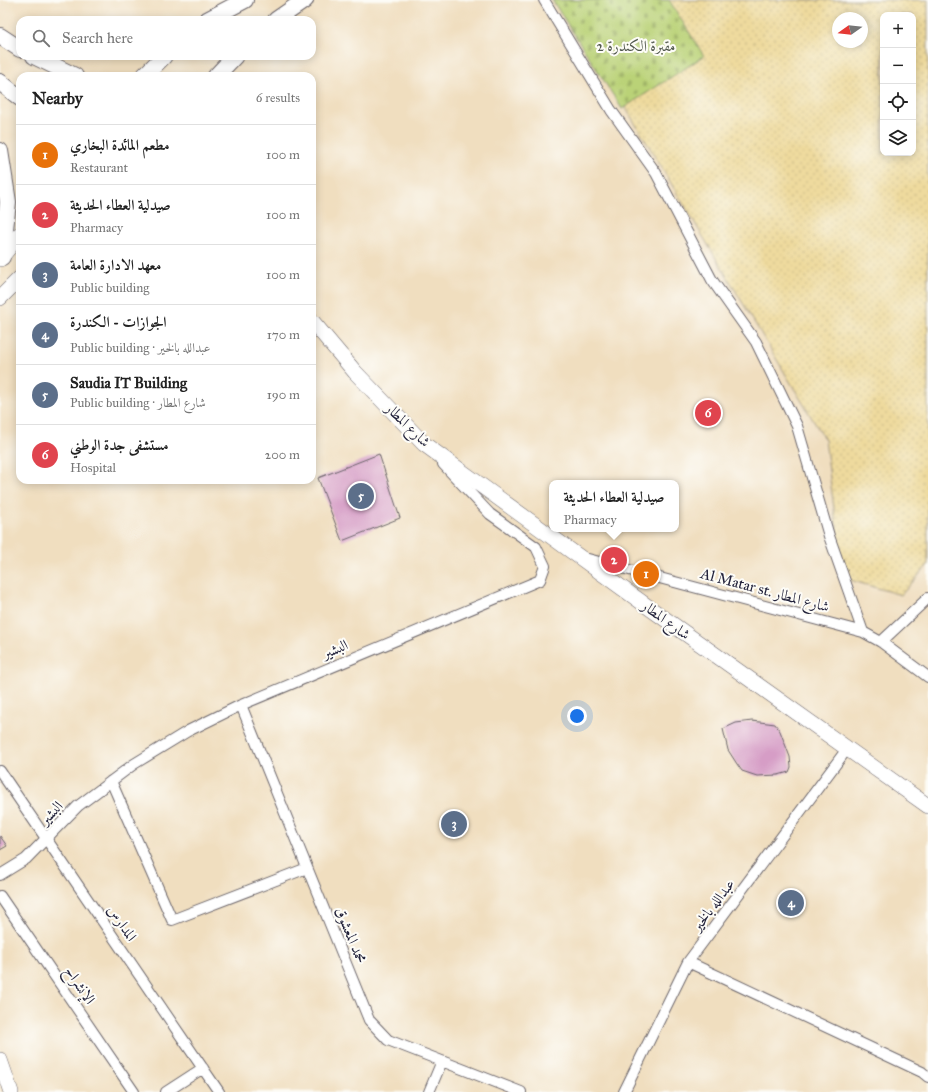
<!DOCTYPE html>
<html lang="en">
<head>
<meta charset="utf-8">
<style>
  :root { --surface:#fff; --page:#f2f2f2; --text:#222; --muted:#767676; --line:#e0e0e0; --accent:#1a73e8 }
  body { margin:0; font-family:"IM FELL Great Primer",Amiri,serif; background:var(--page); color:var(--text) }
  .controls { position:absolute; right:12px; top:12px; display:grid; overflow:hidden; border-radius:8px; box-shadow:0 2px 10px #0003 }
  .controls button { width:36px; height:36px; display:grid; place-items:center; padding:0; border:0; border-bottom:1px solid var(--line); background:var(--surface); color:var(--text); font:20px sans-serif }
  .compass { position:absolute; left:832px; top:12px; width:36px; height:36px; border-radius:50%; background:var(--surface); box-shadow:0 2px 10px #0003; rotate:255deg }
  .you { position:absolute; left:577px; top:716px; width:14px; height:14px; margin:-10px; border:3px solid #fff; border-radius:50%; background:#1a73e8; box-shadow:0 0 0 6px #1a73e833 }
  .badge { display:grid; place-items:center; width:26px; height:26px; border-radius:50%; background:var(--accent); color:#fff; font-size:13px; font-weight:700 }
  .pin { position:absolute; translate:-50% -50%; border:2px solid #fff; box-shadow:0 1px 4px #0006 }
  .popup { position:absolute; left:549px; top:480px; width:130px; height:52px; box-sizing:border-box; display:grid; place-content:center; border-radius:8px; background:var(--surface); filter:drop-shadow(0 1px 3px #0005); font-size:13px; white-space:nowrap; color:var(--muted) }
  .popup b { font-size:15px; color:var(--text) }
  .popup::after { content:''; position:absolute; left:50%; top:100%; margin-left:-8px; border:8px solid transparent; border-top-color:var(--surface) }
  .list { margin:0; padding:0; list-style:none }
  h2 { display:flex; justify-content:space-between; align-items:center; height:52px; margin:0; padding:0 16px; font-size:17px }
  h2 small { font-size:13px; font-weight:400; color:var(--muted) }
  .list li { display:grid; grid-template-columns:26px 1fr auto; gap:12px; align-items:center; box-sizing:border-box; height:60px; padding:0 16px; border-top:1px solid var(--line) }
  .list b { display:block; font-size:15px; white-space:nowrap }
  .list p { margin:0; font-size:13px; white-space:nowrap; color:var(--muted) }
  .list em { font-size:13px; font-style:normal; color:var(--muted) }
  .icon { flex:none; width:22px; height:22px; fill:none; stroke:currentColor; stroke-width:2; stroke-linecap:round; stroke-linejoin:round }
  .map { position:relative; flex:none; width:928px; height:1092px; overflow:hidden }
  .search { position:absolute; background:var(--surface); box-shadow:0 2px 10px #0003; left:16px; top:16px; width:300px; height:44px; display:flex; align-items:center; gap:10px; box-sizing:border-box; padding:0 14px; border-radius:12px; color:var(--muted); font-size:15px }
  .panel { position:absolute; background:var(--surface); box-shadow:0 2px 10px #0003; left:16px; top:72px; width:300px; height:412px; border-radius:12px }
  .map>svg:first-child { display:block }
  .sand { fill:url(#sand-dots); stroke:#887e6c; fill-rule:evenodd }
  .cemetery { fill:url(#cemetery-stones); stroke:#6e7a59 }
  .building { fill:#d69dc6 }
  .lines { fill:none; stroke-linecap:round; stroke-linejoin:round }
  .street-casing { stroke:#6a6469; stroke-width:12 }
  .secondary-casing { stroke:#6a6469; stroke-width:16 }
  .primary-casing { stroke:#6a6469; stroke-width:18 }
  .street { stroke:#fff; stroke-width:10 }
  .secondary { stroke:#fff; stroke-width:15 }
  .primary { stroke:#fff; stroke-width:16 }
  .labels { text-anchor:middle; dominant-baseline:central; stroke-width:4; stroke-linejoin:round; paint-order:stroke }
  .park-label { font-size:15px; fill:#50574d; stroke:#fdfcf7 }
  .street-label { font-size:15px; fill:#22223b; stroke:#fdfcf7 }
</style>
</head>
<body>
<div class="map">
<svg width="928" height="1092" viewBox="0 0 928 1092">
  <defs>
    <pattern id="sand-dots" width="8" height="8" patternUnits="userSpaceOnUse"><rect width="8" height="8" fill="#eeda9e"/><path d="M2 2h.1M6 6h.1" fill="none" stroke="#ccbb89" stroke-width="1.8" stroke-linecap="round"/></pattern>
    <pattern id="cemetery-stones" width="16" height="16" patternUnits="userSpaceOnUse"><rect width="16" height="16" fill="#bad277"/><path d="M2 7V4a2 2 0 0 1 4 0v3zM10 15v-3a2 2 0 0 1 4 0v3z" fill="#a0b468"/></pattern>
  </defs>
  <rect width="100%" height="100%" fill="#fdfcf7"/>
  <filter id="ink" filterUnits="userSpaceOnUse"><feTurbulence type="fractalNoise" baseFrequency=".025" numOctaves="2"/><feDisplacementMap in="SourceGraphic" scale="8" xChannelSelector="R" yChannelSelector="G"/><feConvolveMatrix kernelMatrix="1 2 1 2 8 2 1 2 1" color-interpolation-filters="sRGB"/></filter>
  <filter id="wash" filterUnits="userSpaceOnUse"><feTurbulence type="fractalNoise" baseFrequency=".012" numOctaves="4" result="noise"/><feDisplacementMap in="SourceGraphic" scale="16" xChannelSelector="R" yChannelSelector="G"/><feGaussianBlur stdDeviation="0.9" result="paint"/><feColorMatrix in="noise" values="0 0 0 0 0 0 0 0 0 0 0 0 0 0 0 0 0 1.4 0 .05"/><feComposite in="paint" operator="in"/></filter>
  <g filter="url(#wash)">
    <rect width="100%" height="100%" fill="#f0debf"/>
    <!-- sand -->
    <path class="sand" d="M561,0H928V565L901,595L843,578L825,440ZM883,15H913V153H883ZM838,18H862V42H838Z"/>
    <!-- cemetery -->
    <path class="cemetery" d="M552,0H669L704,56L622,109Z"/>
    <g id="blocks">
      <!-- building -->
      <path class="building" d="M379,454L400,518L342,541L318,478Z
        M752,721L775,724L780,731L790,757L791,767L789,772L778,775L757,776L742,771L737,764L728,750L723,729L736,723Z
        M0,836L7,846L0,850Z"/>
    </g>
  </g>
  <g filter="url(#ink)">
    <use href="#blocks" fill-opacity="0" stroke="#6a6469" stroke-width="1"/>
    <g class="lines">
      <defs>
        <path id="street" d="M544,0L611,110L656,173L712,280L756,342L797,426L829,536L863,632
          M588,559L863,632L881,642L928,677
          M881,642L928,598
          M241,705L369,1020L388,1040L521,1092
          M0,771L219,1092
          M111,781L172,920L307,868
          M0,875L26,859L78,806L134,764L188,731L241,705L540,580L545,566L536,547L490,514L443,464
          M0,896L134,1092
          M688,962L922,1072L928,1077
          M166,1092L203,1068
          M429,1092L442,1061
          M624,1092L688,962L847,749"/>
        <path id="secondary" d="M0,259L20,234
          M0,298L20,278
          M312,321L355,372L424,444L651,609L928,806
          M0,1060L11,1092"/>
        <path id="primary" d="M207,20L245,0
          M276,20L305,0
          M0,36L20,49
          M34,56L75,76
          M144,76L164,56
          M216,76L235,56
          M0,82L20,98
          M0,151L8,202L2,257"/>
      </defs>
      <!-- street casing -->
      <use href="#street" class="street-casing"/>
      <!-- secondary casing -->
      <use href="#secondary" class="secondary-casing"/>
      <!-- primary casing -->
      <use href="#primary" class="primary-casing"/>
      <!-- street -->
      <use href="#street" class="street"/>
      <!-- secondary -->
      <use href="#secondary" class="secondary"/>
      <!-- primary -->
      <use href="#primary" class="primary"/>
    </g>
  </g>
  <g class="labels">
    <!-- park labels -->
    <g class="park-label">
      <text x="636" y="46">مقبرة الكندرة 2</text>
    </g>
    <!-- street labels -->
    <g class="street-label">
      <text transform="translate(408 425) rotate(44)">شارع المطار</text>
      <text transform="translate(765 590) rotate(15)">Al Matar st. شارع المطار</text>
      <text transform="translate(666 620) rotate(36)">شارع المطار</text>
      <text transform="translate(335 649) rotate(-23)">البشير</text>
      <text transform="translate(51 813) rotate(-47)">البشير</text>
      <text transform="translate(713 905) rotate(-53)">عبدالله بالخير</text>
      <text transform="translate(122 923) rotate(56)">المدارس</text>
      <text transform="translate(351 935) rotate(68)">محمد المعشوق</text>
      <text transform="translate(80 985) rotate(56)">الإنشراح</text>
    </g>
  </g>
</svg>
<div class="controls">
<button>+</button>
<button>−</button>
<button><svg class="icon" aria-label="locate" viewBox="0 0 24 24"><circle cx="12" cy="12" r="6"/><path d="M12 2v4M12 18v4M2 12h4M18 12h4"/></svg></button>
<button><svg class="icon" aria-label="layers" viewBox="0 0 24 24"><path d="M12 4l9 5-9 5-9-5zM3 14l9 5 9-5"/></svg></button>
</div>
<svg class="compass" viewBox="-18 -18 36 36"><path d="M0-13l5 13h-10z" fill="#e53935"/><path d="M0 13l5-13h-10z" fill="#767676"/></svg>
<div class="you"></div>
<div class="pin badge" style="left:646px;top:574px;background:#e8710a">1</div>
<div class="pin badge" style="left:614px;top:560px;background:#e0444e">2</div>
<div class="popup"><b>صيدلية العطاء الحديثة</b>Pharmacy</div>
<div class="pin badge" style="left:454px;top:824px;background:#5c6f8a">3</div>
<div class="pin badge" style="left:791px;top:903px;background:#5c6f8a">4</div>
<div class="pin badge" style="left:361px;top:496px;background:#5c6f8a">5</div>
<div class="pin badge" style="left:708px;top:413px;background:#e0444e">6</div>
<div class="search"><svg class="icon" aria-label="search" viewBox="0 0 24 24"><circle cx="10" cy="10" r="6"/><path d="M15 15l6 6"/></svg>Search here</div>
<section class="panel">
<h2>Nearby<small>6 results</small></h2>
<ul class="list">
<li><span class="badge" style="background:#e8710a">1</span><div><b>مطعم المائدة البخاري</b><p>Restaurant</p></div><em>100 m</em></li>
<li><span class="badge" style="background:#e0444e">2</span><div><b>صيدلية العطاء الحديثة</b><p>Pharmacy</p></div><em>100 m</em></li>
<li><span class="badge" style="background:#5c6f8a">3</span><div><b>معهد الادارة العامة</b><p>Public building</p></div><em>100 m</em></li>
<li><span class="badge" style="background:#5c6f8a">4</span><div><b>الجوازات - الكندرة</b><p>Public building · عبدالله بالخير</p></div><em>170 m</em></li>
<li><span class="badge" style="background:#5c6f8a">5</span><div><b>Saudia IT Building</b><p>Public building · شارع المطار</p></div><em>190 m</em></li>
<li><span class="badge" style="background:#e0444e">6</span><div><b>مستشفى جدة الوطني</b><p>Hospital</p></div><em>200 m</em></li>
</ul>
</section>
</div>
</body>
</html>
